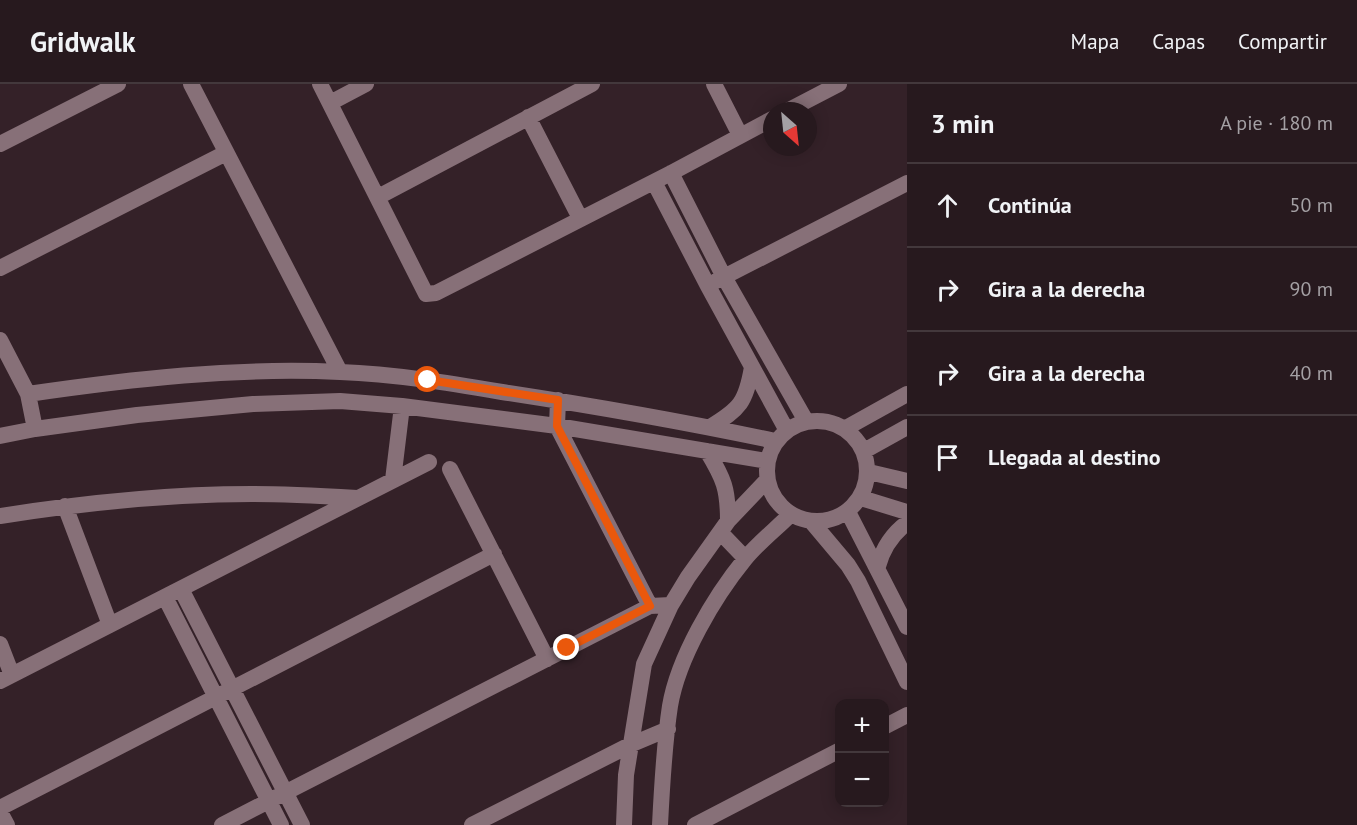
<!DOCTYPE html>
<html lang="es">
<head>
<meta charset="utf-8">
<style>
  :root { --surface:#27191e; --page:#33262b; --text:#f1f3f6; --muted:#a4a0a4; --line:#43383c }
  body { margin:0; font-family:"PT Sans",sans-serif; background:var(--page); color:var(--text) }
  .controls { position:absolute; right:18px; bottom:18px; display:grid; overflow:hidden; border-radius:12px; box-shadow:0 3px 15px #0003 }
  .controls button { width:54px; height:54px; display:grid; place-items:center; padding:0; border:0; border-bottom:2px solid var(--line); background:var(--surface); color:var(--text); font:30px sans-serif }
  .compass { position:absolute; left:763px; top:18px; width:54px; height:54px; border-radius:50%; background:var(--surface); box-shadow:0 3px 15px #0003; rotate:153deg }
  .stop { position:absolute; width:18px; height:18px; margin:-14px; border:4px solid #ea580c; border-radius:50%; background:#fff }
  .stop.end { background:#ea580c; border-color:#fff; box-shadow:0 2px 6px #0008 }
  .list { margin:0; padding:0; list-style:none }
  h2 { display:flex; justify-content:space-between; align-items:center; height:78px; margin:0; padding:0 24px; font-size:26px }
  h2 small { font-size:20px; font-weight:400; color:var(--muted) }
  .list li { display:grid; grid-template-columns:39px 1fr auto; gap:18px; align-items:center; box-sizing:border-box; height:84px; padding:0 24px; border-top:2px solid var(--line) }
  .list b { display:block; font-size:22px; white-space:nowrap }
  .list em { font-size:20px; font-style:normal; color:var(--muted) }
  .icon { flex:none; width:33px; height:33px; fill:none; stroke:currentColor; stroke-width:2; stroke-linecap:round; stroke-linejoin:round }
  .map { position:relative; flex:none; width:907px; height:741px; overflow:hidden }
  header { display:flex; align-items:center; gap:36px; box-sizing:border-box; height:84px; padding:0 30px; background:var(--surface); border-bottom:2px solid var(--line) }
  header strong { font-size:28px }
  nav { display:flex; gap:33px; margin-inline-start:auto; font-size:21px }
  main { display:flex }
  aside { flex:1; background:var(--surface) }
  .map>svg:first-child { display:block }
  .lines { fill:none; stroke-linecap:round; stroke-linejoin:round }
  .minor { stroke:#877078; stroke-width:16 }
  .route { stroke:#ea580c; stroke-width:8 }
</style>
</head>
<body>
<header>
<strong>Gridwalk</strong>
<nav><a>Mapa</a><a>Capas</a><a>Compartir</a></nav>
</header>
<main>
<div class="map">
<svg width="907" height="741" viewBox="0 0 907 741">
  <rect width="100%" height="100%" fill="#342128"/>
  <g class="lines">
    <!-- minor -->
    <path class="minor" d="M191,0L340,288
      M320,0L426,210L436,209L671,89L772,35
      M714,0L740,51
      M330,19L366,0
      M787,27L839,0
      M528,33L580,134
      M0,60L118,0
      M671,89L724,193L806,337
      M654,98L708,202L786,345
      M378,113L592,0
      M0,184L226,69
      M716,197L907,99
      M0,256L28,310L35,345
      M28,310C131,295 236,283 340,288C395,290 449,299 502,308C594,322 685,338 775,357
      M558,316L557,342L650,522
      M767 387a50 50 0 1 1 100 0a50 50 0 1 1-100 0Z
      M710,343C740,325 746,318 752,283
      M846,344L907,310
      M0,352L35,345L137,331L253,320L340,317L402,322L557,342L767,377
      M707,367C724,395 728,405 728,437
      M864,367L907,343
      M450,385L547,575
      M869,388L907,397
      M393,396L402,322
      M861,414L907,428
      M65,422L110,541
      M848,428L907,543
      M0,432C83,419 168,410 252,410C287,410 322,412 357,414
      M811,437L848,481L858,497L907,598
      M720,448L745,474
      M878,482C883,464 892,450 907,439
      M181,505L302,741
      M165,513L281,741
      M0,560L12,591
      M0,597L429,378
      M884,643L907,631
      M0,724L494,470
      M0,728L7,741
      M222,741L650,522L671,521
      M472,741L630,661L668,645
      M624,741L626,691L644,580L671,521L688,493L728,437L767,396
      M660,741C662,701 664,661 670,622C678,574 714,513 745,475C758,459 776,445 791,430
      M695,741L840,666"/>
  </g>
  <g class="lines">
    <!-- route -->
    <path class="route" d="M428,296L558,316L557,342L650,522L567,564"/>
  </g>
</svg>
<div class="controls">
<button>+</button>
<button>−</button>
</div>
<svg class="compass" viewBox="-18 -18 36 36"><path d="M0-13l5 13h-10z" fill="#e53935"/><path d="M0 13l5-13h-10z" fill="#a4a0a4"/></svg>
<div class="stop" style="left:428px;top:296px"></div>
<div class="stop end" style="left:567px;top:564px"></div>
</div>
<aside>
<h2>3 min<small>A pie · 180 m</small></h2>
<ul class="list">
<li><svg class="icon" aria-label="ahead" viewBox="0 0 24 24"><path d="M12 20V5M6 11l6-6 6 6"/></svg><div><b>Continúa</b></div><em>50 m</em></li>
<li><svg class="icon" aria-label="right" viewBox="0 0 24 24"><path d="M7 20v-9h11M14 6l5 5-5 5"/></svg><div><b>Gira a la derecha</b></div><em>90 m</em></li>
<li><svg class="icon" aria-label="right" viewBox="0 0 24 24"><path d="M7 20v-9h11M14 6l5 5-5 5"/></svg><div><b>Gira a la derecha</b></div><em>40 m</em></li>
<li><svg class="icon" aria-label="arrive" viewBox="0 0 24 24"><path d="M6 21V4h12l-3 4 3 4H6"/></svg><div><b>Llegada al destino</b></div></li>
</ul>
</aside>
</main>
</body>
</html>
